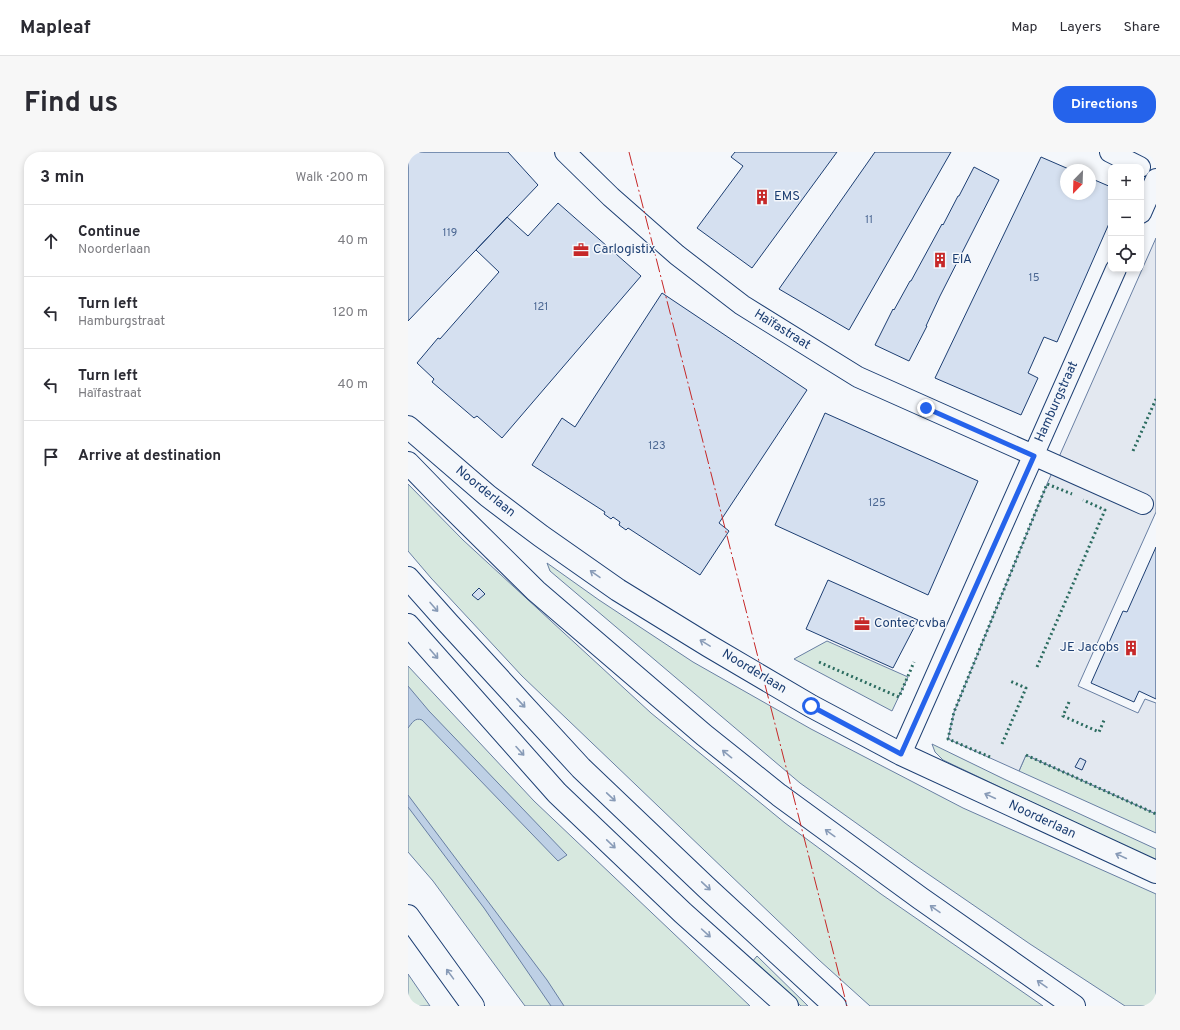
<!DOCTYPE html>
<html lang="en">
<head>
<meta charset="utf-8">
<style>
  :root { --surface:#fff; --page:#f7f7f7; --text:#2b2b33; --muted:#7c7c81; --line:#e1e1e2; --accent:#2563eb }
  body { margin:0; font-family:Overpass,sans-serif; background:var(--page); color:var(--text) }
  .controls { position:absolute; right:12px; top:12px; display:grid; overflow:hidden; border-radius:8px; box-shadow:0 2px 6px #0003 }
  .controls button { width:36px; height:36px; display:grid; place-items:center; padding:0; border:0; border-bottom:1px solid var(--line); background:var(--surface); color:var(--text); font:20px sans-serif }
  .compass { position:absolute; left:652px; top:12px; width:36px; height:36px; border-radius:50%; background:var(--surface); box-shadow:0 2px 6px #0003; rotate:203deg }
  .stop { position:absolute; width:12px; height:12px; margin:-9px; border:3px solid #2563eb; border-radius:50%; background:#fff }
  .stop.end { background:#2563eb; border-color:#fff; box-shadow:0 1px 4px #0008 }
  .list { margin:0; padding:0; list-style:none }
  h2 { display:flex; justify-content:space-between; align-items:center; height:52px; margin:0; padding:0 16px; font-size:17px }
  h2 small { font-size:13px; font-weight:400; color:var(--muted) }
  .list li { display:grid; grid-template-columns:26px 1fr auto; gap:12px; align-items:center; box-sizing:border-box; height:72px; padding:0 16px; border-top:1px solid var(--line) }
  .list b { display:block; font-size:15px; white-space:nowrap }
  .list p { margin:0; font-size:13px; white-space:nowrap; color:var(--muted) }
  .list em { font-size:13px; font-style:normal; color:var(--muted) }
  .icon { flex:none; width:22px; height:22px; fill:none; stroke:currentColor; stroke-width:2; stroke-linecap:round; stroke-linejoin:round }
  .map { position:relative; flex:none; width:748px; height:854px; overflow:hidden; border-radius:16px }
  header { display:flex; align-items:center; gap:24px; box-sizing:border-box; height:56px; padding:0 20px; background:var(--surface); border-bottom:1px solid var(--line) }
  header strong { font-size:19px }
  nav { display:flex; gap:22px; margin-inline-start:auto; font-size:14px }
  .intro { display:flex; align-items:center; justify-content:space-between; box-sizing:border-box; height:96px; padding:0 24px }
  h1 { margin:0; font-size:28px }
  .button { padding:10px 18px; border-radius:16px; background:var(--accent); color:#fff; font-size:14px; font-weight:700 }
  main { display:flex; gap:24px; padding:0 24px }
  aside { flex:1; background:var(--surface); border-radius:16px; box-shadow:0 2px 6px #0003 }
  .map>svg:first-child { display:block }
  .green { fill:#d7e8df; stroke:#687fa3 }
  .parking { fill:#e3e8f0; stroke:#687fa3 }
  .water { fill:#bed0e5; stroke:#687fa3 }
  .building { fill:#d5e0f0; stroke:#1d3f73 }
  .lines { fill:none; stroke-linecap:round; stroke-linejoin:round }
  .minor-casing { stroke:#1d3f73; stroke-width:22 }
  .major-casing { stroke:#1d3f73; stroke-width:24 }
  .highway-casing { stroke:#1d3f73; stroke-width:24 }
  .minor { stroke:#f4f7fb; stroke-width:20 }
  .major { stroke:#f4f7fb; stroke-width:22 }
  .highway { stroke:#f4f7fb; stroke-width:22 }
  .hedge { stroke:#2c6c60; stroke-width:3; stroke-dasharray:2 3; stroke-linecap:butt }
  .power { stroke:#c62828; stroke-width:1; stroke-dasharray:14 3 2 3; stroke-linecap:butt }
  .oneway { stroke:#889bb7 }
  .route { stroke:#2563eb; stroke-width:5 }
  .labels { text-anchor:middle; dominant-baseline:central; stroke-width:3; stroke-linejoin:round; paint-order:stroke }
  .number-label { font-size:11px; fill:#4b6792 }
  .poi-label { font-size:13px; fill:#1d3f73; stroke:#f4f7fb; text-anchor:start }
  .street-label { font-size:13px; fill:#1d3f73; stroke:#f4f7fb }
</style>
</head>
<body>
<header>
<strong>Mapleaf</strong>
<nav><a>Map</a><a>Layers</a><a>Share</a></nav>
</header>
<div class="intro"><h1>Find us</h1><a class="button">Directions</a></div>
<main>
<aside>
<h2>3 min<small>Walk · 200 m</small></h2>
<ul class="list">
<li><svg class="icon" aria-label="ahead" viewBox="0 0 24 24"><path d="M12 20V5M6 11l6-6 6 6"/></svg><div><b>Continue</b><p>Noorderlaan</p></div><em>40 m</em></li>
<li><svg class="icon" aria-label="left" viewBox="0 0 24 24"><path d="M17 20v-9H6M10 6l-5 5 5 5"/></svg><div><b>Turn left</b><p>Hamburgstraat</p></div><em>120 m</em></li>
<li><svg class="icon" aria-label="left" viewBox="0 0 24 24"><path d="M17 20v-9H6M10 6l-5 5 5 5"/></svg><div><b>Turn left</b><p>Haïfastraat</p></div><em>40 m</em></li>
<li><svg class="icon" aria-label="arrive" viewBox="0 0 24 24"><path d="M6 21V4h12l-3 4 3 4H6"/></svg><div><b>Arrive at destination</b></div></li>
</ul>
</aside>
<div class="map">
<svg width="748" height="854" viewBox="0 0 748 854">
  <rect width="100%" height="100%" fill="#f4f7fb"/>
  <!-- green -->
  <path class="green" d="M0,332L55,388L243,561L377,671L473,742L635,854H462L411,808L114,524L23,426L0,399Z
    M139,411L191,448L285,510L403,577L555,656L748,742V854H717L622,792L507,713L392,631L142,419Z
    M419,489L500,525L484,559L386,507Z
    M0,514L126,649L342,854H117L25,729L0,700Z
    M524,592L598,628L748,697V709L535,608L527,600Z
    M618,603L748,662V681L611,619Z
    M349,804L400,854H393L344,810Z
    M0,822L22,854H0Z"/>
  <!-- parking -->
  <path class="parking" d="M748,86V360L670,534L730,561L737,547L748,551V662L618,603L611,619L540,587L546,560L639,332Z"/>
  <!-- water -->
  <path class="water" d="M0,534L21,559L159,703L150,709L14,568C7,565 4,571 0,576Z
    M0,643L139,828L156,854H143L76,756L0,655Z"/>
  <!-- building -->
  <path class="building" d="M0,0H100L130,33L0,169Z
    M327,0H429L344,116L289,76L335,14L323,5Z
    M467,0H543L441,178L371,137Z
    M633,5L663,18H658V42H682V26L703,35V67L649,190L636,185L620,221L630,226L613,263L527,226Z
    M566,15L591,28L532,144L518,174H519L501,209L467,193L485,157L486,158L502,129H503L534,72L535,73L550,44H551Z
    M150,51L233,124L94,286L69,264L66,266L24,230L26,227L9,211L30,186L32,187L91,120L68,98L99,65L120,84Z
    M254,141L399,238L311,371L321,379L292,423L220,376L218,378L211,373L212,370L205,365L203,367L196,362L197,360L124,313L154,266L167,275Z
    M417,261L570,329L520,443L367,373Z
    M748,395V547L731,539L726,550L683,531L715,459L719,460Z
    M420,428L510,468L485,516L398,477Z
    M71,436L77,442L70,448L64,443Z
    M672,606L678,609L674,618L667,615Z"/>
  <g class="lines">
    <defs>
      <path id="minor" d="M157,0L203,45L269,103L334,153L450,225L735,352
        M702,0L732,15
        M733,61L748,27
        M493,602L708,117"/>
      <path id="major" d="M0,275L80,344L133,384L210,438L301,494L403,554L493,602L748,720"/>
      <path id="highway" d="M0,311L34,346L128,439L296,583L371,643L512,746L666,854
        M0,426L40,471L173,616L299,736L427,854
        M0,473L149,641L275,761L379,854
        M0,764L65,854"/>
    </defs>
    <!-- minor casing -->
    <use href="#minor" class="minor-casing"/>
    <!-- major casing -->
    <use href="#major" class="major-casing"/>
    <!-- highway casing -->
    <use href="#highway" class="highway-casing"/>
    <!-- minor -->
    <use href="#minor" class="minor"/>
    <!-- major -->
    <use href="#major" class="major"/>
    <!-- highway -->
    <use href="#highway" class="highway"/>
    <!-- hedge -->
    <path class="hedge" d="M725,299L748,247
      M411,510L491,545L506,510
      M629,515L697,358L675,348
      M661,550L655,564L691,580L697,566
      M594,592L618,536L602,529
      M618,603L748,662
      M582,605L540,587L546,560L639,332L664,342"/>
    <!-- power -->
    <path class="power" d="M221,0L439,854"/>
  </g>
  <!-- one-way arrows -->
  <defs><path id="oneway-shaft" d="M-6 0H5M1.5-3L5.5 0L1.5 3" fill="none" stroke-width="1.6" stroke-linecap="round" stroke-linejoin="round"/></defs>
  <g class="oneway">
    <use href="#oneway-shaft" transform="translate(187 422) rotate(-145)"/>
    <use href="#oneway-shaft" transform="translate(26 455) rotate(49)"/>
    <use href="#oneway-shaft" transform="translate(297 491) rotate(-149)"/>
    <use href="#oneway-shaft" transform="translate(26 502) rotate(49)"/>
    <use href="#oneway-shaft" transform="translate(113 551) rotate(47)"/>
    <use href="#oneway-shaft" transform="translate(112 599) rotate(48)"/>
    <use href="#oneway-shaft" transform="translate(319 602) rotate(-141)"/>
    <use href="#oneway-shaft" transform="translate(582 644) rotate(-155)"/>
    <use href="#oneway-shaft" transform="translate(203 645) rotate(43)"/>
    <use href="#oneway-shaft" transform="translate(422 681) rotate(-144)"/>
    <use href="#oneway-shaft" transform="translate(203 692) rotate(44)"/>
    <use href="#oneway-shaft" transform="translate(713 704) rotate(-155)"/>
    <use href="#oneway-shaft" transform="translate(298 734) rotate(43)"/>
    <use href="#oneway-shaft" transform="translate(527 757) rotate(-145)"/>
    <use href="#oneway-shaft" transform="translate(298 781) rotate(42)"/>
    <use href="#oneway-shaft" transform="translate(42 822) rotate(-126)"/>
    <use href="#oneway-shaft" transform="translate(634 832) rotate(-145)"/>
  </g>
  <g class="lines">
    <!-- route -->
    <path class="route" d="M403,554L493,602L626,304L518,256"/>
  </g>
  <!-- icons -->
  <defs>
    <symbol id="building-bare" viewBox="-9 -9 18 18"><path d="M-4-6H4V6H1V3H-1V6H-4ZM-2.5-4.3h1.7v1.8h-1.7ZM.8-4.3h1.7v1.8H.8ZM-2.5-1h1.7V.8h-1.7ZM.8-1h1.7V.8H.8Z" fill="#c62828" stroke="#f4f7fb" stroke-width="2.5" paint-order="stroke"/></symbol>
    <symbol id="office-bare" viewBox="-9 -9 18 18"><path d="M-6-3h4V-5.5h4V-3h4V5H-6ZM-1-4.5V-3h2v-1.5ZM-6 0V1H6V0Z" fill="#c62828" stroke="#f4f7fb" stroke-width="2.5" paint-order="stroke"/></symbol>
  </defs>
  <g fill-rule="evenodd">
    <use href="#building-bare" x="343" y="34" width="22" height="22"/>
    <use href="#office-bare" x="162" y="87" width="22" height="22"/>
    <use href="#building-bare" x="521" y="97" width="22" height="22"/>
    <use href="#office-bare" x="443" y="461" width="22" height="22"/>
    <use href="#building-bare" x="712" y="485" width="22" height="22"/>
  </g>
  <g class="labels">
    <!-- number labels -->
    <g class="number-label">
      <text x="461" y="68">11</text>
      <text x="42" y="81">119</text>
      <text x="626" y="126">15</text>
      <text x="133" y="155">121</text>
      <text x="249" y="294">123</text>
      <text x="469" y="351">125</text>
    </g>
    <!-- poi labels -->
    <g class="poi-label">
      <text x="366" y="45">EMS</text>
      <text x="185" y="98">Carlogistix</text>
      <text x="544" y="108">EIA</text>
      <text x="466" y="472">Contec cvba</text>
      <text x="711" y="496" text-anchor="end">JE Jacobs</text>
    </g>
    <!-- street labels -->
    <g class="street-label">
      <text transform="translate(374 178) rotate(32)">Haïfastraat</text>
      <text transform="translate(649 250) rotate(-66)">Hamburgstraat</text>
      <text transform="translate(77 340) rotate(39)">Noorderlaan</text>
      <text transform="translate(346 520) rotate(31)">Noorderlaan</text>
      <text transform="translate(634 668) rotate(25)">Noorderlaan</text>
    </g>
  </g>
</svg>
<div class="controls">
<button>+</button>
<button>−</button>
<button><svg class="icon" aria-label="locate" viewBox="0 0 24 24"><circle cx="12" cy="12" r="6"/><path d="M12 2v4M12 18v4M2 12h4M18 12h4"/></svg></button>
</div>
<svg class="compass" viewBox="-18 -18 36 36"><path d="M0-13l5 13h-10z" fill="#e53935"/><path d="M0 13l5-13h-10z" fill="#7c7c81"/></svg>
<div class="stop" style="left:403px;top:554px"></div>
<div class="stop end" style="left:518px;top:256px"></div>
</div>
</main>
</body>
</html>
